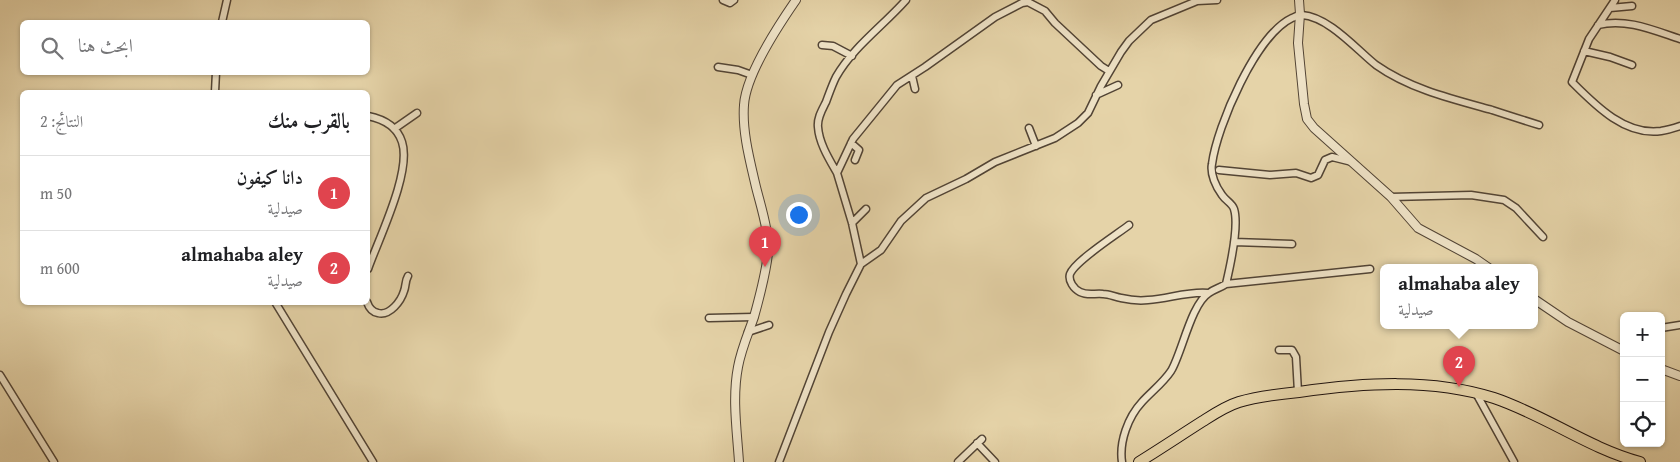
<!DOCTYPE html>
<html lang="ar">
<head>
<meta charset="utf-8">
<style>
  :root { --surface:#fff; --page:#f6f6f6; --text:#202124; --muted:#757577; --line:#e0e0e0; --accent:#d93025 }
  body { margin:0; font-family:"Gentium Book Plus",Amiri,serif; background:var(--page); color:var(--text); direction:rtl }
  .controls { position:absolute; right:15px; bottom:15px; display:grid; overflow:hidden; border-radius:8px; box-shadow:0 1px 4px #0004 }
  .controls button { width:45px; height:45px; display:grid; place-items:center; padding:0; border:0; border-bottom:1px solid var(--line); background:var(--surface); color:var(--text); font:25px sans-serif }
  .you { position:absolute; left:798px; top:214px; width:18px; height:18px; margin:-12px; border:4px solid #fff; border-radius:50%; background:#1a73e8; box-shadow:0 0 0 8px #1a73e833 }
  .badge { display:grid; place-items:center; width:32px; height:32px; border-radius:50%; background:var(--accent); color:#fff; font-size:16px; font-weight:700 }
  .pin { position:absolute; translate:-50% -41px; filter:drop-shadow(0 1px 2px #0008) }
  .pin::after { content:''; position:absolute; top:26px; width:18px; height:15px; background:inherit; clip-path:polygon(0 0,100% 0,50% 100%) }
  .popup { position:absolute; left:1380px; top:264px; width:158px; height:65px; box-sizing:border-box; display:grid; place-content:center; border-radius:8px; background:var(--surface); filter:drop-shadow(0 1px 4px #0005); font-size:16px; white-space:nowrap; color:var(--muted) }
  .popup b { font-size:19px; color:var(--text) }
  .popup::after { content:''; position:absolute; left:50%; top:100%; margin-left:-10px; border:10px solid transparent; border-top-color:var(--surface) }
  .list { margin:0; padding:0; list-style:none }
  h2 { display:flex; justify-content:space-between; align-items:center; height:65px; margin:0; padding:0 20px; font-size:21px }
  h2 small { font-size:16px; font-weight:400; color:var(--muted) }
  .list li { display:grid; grid-template-columns:32px 1fr auto; gap:15px; align-items:center; box-sizing:border-box; height:75px; padding:0 20px; border-top:1px solid var(--line) }
  .list b { display:block; font-size:19px; white-space:nowrap }
  .list p { margin:0; font-size:16px; white-space:nowrap; color:var(--muted) }
  .list em { font-size:16px; font-style:normal; color:var(--muted) }
  .icon { flex:none; width:28px; height:28px; fill:none; stroke:currentColor; stroke-width:2; stroke-linecap:round; stroke-linejoin:round }
  .map { position:relative; flex:none; width:1680px; height:462px; overflow:hidden; direction:ltr }
  .search { position:absolute; background:var(--surface); box-shadow:0 1px 4px #0004; left:20px; top:20px; width:350px; height:55px; display:flex; align-items:center; gap:12px; box-sizing:border-box; padding:0 18px; border-radius:8px; color:var(--muted); font-size:19px }
  .panel { position:absolute; background:var(--surface); box-shadow:0 1px 4px #0004; left:20px; top:90px; width:350px; height:215px; border-radius:8px; direction:rtl }
  .map>svg:first-child { display:block }
  .lines { fill:none; stroke-linecap:round; stroke-linejoin:round }
  .minor-casing { stroke:#524435; stroke-width:9 }
  .tertiary-casing { stroke:#524435; stroke-width:10 }
  .primary-casing { stroke:#21140f; stroke-width:12 }
  .minor { stroke:#eee2c6; stroke-width:6 }
  .tertiary { stroke:#eee2c6; stroke-width:8 }
  .primary { stroke:#e5d3a8; stroke-width:10 }
</style>
</head>
<body>
<div class="map">
<svg width="1680" height="462" viewBox="0 0 1680 462">
  <rect width="100%" height="100%" fill="#e5d3a8"/>
  <filter id="stains"><feTurbulence type="fractalNoise" baseFrequency=".004" numOctaves="4"/><feColorMatrix values="0 0 0 0 .2 0 0 0 0 .09 0 0 0 0 .02 0 0 0 .5 -.17"/></filter>
  <radialGradient id="worn" r=".72"><stop offset=".6" stop-color="#630" stop-opacity="0"/><stop offset="1" stop-color="#630" stop-opacity=".3"/></radialGradient>
  <g class="lines">
    <defs>
      <path id="minor" d="M723,0L730,3L734,0
        M1615,0L1589,39L1572,82C1595,105 1625,136 1661,131C1667,130 1674,128 1680,126
        M1610,8L1632,6
        M222,22L227,0
        M1598,25C1626,18 1653,30 1680,39
        M822,45L833,46L852,56
        M1584,51L1610,57L1632,65
        M718,67L738,70L752,75
        M912,76L915,89
        M215,92L216,72
        M1096,95L1118,85
        M368,116C383,119 397,126 402,142C412,172 378,240 368,269
        M1029,128L1036,146
        M394,129L417,113
        M851,143L859,150L855,160
        M1219,170L1270,175L1296,173L1311,178L1318,175L1325,160L1332,157L1352,162
        M837,173C829,159 819,143 818,127C817,118 822,110 826,102C829,94 832,85 836,77C853,47 883,26 906,0
        M1391,197L1471,195L1504,200L1516,208L1543,237
        M852,223L866,209
        M1129,225C1116,235 1075,261 1070,274C1068,281 1074,289 1080,292C1088,296 1095,293 1103,294C1109,294 1115,297 1121,298C1130,300 1139,301 1148,300C1168,299 1188,291 1208,293
        M1234,242L1292,244
        M861,264L852,223L837,173L853,139L897,85L925,67L995,17L1022,3L1028,2L1045,11L1055,23L1101,66L1109,71
        M1226,284C1230,267 1239,225 1234,209C1232,203 1226,201 1222,195C1216,187 1210,174 1212,164C1217,126 1256,35 1292,18C1295,17 1299,14 1302,15C1329,17 1356,49 1376,65C1410,89 1452,99 1492,110C1507,115 1523,120 1539,125
        M275,302L373,462
        M367,302C369,308 372,312 378,313C390,316 401,301 404,291C406,286 405,281 408,276
        M709,318L754,317
        M1661,328L1680,325
        M748,332L769,325
        M1279,350H1292L1296,357L1298,392
        M0,375L54,462
        M1476,393L1514,462
        M977,443L995,462
        M779,462L829,332L846,294L861,264L881,250L901,221L926,198L966,179L995,162L1055,138L1078,123L1088,113L1101,86L1121,52L1129,41L1151,20L1197,1L1217,0
        M958,462L982,439
        M1122,462C1119,442 1128,417 1142,402C1151,392 1163,383 1171,371C1182,353 1191,304 1209,293C1214,289 1220,288 1226,284L1370,269"/>
      <path id="tertiary" d="M1299,0L1300,14L1298,43L1304,104L1307,119L1314,128L1391,197L1418,228L1476,259L1489,268
        M1534,299L1568,322L1624,351
        M1661,369L1680,376
        M739,462C737,431 732,398 738,367C741,350 748,334 754,317C759,299 764,280 767,261C771,236 762,211 756,187C750,161 742,132 744,105C746,74 778,26 796,0"/>
      <path id="primary" d="M1139,462C1160,449 1181,435 1203,421C1214,414 1226,406 1239,402C1259,396 1279,394 1299,392C1363,383 1432,378 1494,398C1545,415 1588,448 1640,462"/>
    </defs>
    <!-- minor casing -->
    <use href="#minor" class="minor-casing"/>
    <!-- tertiary casing -->
    <use href="#tertiary" class="tertiary-casing"/>
    <!-- primary casing -->
    <use href="#primary" class="primary-casing"/>
    <!-- minor -->
    <use href="#minor" class="minor"/>
    <!-- tertiary -->
    <use href="#tertiary" class="tertiary"/>
    <!-- primary -->
    <use href="#primary" class="primary"/>
  </g>
  <rect width="100%" height="100%" filter="url(#stains)"/>
  <rect width="100%" height="100%" fill="url(#worn)"/>
</svg>
<div class="controls">
<button>+</button>
<button>−</button>
<button><svg class="icon" aria-label="locate" viewBox="0 0 24 24"><circle cx="12" cy="12" r="6"/><path d="M12 2v4M12 18v4M2 12h4M18 12h4"/></svg></button>
</div>
<div class="you"></div>
<div class="pin badge" style="left:765px;top:267px;background:#e0444e">1</div>
<div class="pin badge" style="left:1459px;top:387px;background:#e0444e">2</div>
<div class="popup"><b>almahaba aley</b>صيدلية</div>
<div class="search"><svg class="icon" aria-label="search" viewBox="0 0 24 24"><circle cx="10" cy="10" r="6"/><path d="M15 15l6 6"/></svg>ابحث هنا</div>
<section class="panel">
<h2>بالقرب منك<small>النتائج: 2</small></h2>
<ul class="list">
<li><span class="badge" style="background:#e0444e">1</span><div><b>دانا كيفون</b><p>صيدلية</p></div><em>50 m</em></li>
<li><span class="badge" style="background:#e0444e">2</span><div><b>almahaba aley</b><p>صيدلية</p></div><em>600 m</em></li>
</ul>
</section>
</div>
</body>
</html>
